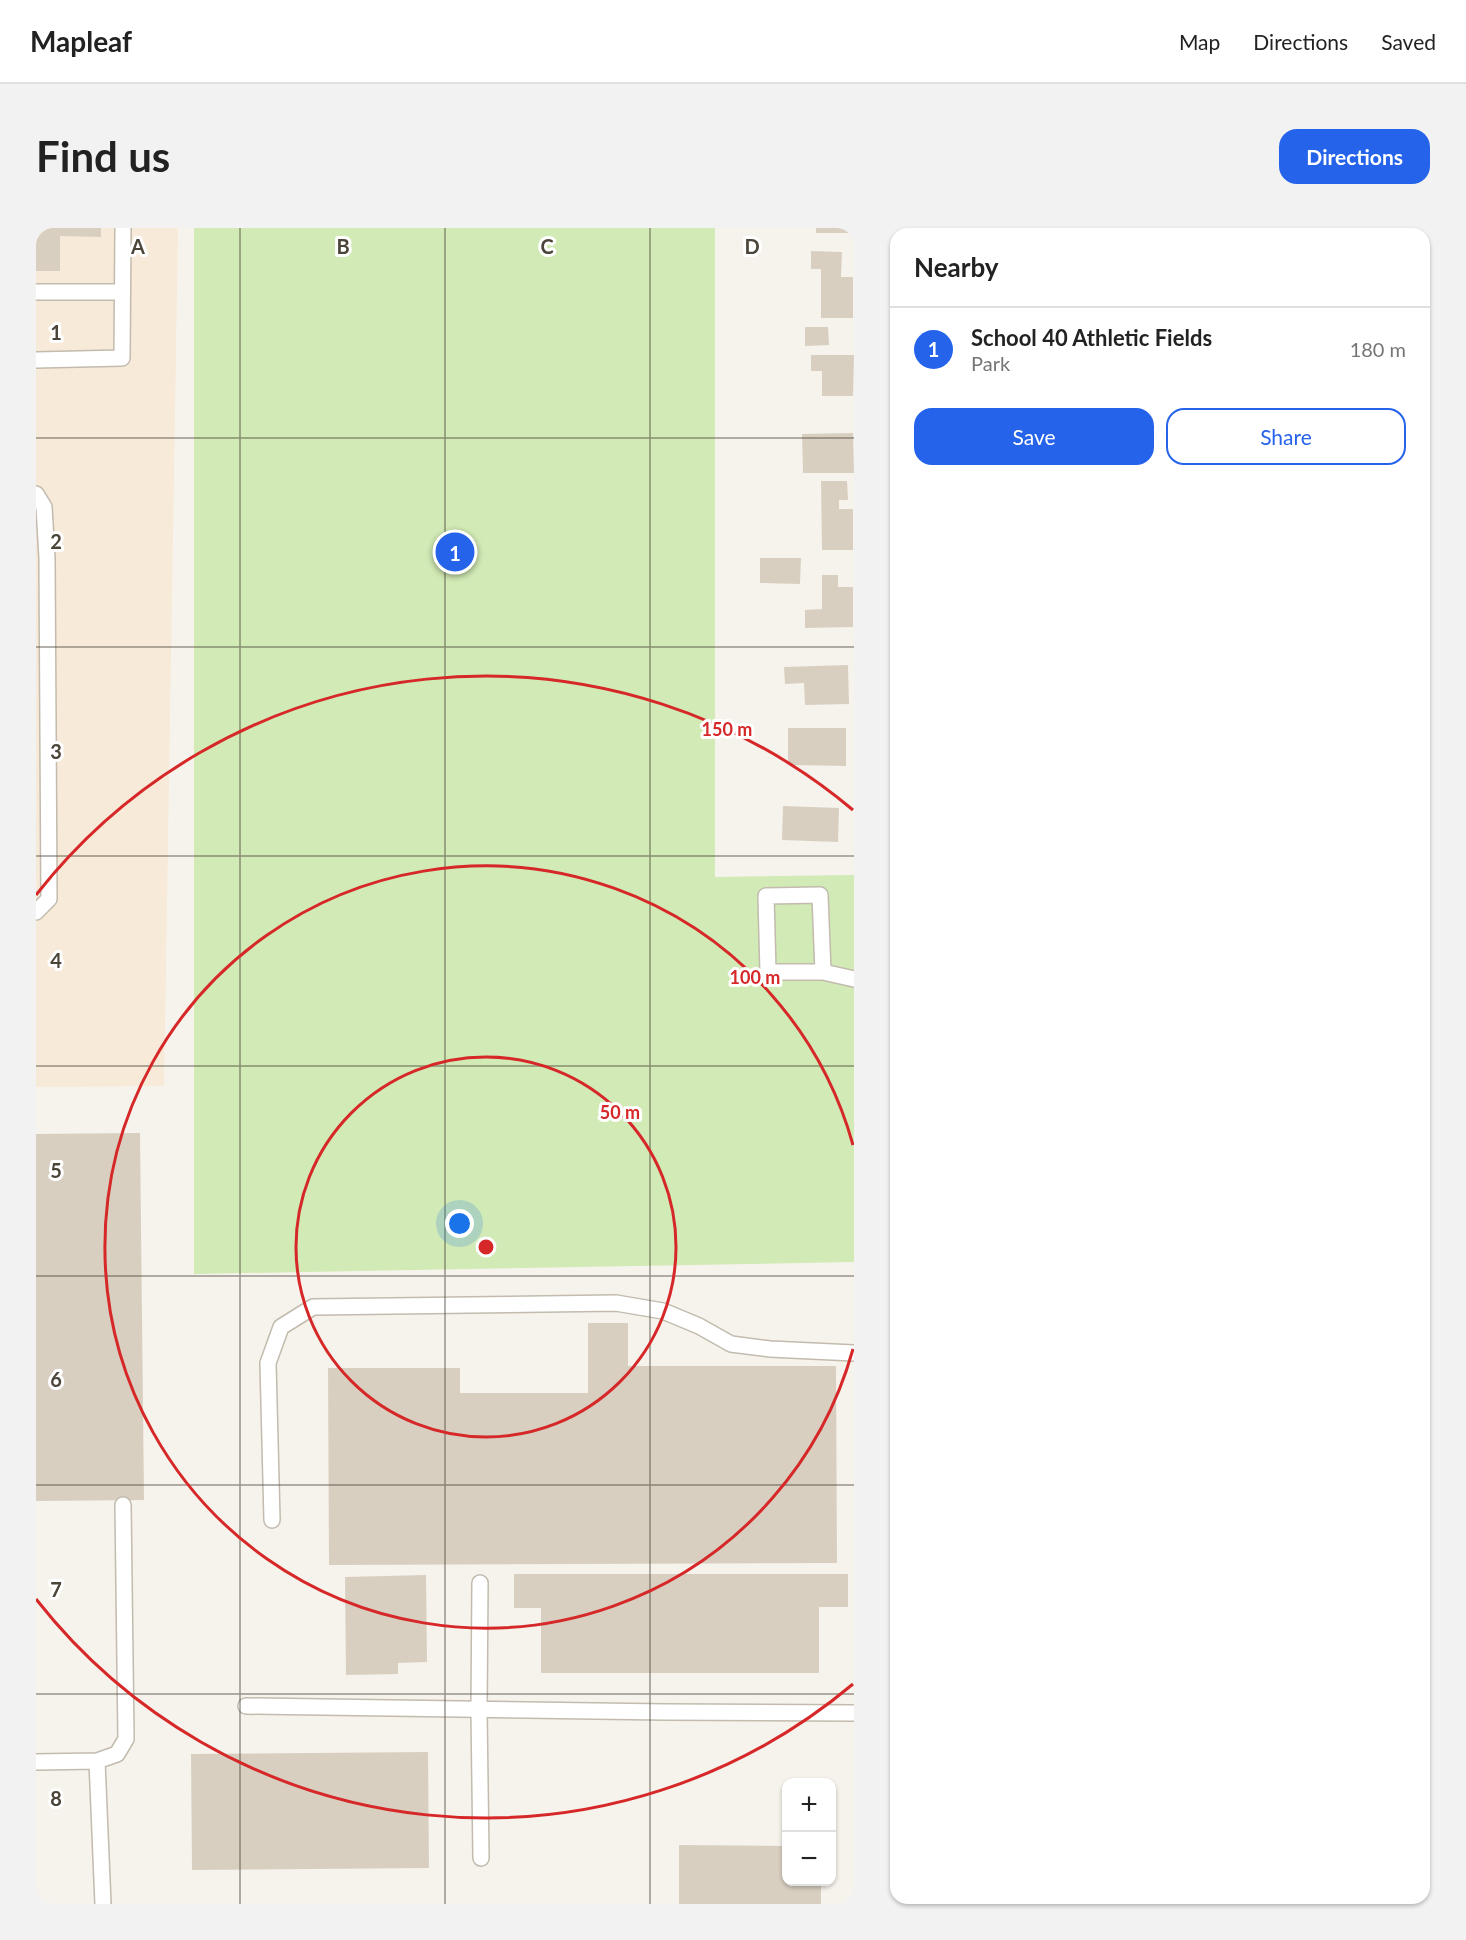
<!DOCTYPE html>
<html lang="en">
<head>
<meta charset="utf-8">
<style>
  :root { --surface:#fff; --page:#f2f2f2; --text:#222; --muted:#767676; --line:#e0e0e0; --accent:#2563eb }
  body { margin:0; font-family:Lato,sans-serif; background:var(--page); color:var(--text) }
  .controls { position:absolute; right:18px; bottom:18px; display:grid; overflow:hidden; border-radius:12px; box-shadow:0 2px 4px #0004 }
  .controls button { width:54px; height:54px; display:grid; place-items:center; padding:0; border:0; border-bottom:2px solid var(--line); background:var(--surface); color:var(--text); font:30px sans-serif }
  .you { position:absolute; left:424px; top:996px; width:21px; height:21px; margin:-15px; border:4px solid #fff; border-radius:50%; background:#1a73e8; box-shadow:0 0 0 9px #1a73e833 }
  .badge { display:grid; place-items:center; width:39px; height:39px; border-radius:50%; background:var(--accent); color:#fff; font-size:20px; font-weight:700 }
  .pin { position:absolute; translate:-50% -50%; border:3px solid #fff; box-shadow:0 2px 6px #0006 }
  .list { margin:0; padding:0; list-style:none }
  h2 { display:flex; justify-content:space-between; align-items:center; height:78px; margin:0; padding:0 24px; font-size:26px }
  h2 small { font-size:20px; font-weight:400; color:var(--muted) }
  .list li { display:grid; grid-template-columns:39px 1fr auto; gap:18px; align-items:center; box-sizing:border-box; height:84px; padding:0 24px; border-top:2px solid var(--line) }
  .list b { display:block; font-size:22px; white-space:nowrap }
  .list p { margin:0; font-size:20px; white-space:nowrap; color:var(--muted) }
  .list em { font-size:20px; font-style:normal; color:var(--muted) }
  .actions { display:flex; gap:12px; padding:18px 24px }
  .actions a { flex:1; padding:14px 0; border:2px solid var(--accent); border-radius:18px; text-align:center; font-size:21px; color:var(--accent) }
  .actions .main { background:var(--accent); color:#fff }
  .map { position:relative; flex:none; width:818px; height:1676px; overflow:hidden; border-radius:18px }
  header { display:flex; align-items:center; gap:36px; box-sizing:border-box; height:84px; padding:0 30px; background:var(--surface); border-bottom:2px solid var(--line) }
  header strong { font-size:28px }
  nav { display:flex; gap:33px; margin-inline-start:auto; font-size:21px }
  .intro { display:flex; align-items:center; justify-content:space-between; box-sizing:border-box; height:144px; padding:0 36px }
  h1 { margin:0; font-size:42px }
  .button { padding:15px 27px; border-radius:18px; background:var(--accent); color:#fff; font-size:21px; font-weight:700 }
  main { display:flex; gap:36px; padding:0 36px }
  aside { flex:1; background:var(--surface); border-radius:18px; box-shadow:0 2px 4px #0004 }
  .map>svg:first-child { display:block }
  .commercial { fill:#f7ead8 }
  .green { fill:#d2eab5 }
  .building { fill:#d8cfc1 }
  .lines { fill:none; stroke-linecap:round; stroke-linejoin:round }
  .service-casing { stroke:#c2bbae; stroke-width:18 }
  .service { stroke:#fff; stroke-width:15 }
  .grid { fill:none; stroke:#4b4439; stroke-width:1.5; stroke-opacity:0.55 }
  .ring { fill:none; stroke:#d62828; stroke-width:3 }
  .grid-label { font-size:20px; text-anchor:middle; font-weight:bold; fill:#4b4439; stroke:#fff; stroke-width:6; stroke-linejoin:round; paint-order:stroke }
  .centre { fill:#d62828; stroke:#fff; stroke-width:3 }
  .ring-label { font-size:18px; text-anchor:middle; font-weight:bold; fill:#d62828; stroke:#fff; stroke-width:6; stroke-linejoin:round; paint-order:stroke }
</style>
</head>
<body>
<header>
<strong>Mapleaf</strong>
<nav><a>Map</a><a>Directions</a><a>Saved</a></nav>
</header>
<div class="intro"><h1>Find us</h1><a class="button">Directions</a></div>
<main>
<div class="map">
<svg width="818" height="1676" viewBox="0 0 818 1676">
  <rect width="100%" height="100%" fill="#f6f3ec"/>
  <!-- commercial -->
  <path class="commercial" d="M0,0H142L128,858L0,859Z"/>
  <!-- green -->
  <path class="green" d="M158,0H679V649L818,647V1034L158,1046Z"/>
  <!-- building -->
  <path class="building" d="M0,0H65V9L24,8V43H0Z
    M780,0H817V5H780Z
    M775,23L806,24L805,49H817V90H785V41H775Z
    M769,99H792L793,117L769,118Z
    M775,127H818L817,168H786V143H775Z
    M817,205L818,245H767L766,206Z
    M785,253H811L812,272H803V281H817V322H786Z
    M724,330H765L764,356L724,355Z
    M786,347H802V359H817V399L769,400V382L786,381Z
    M812,437L813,476L769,477L768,455L749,456L748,439Z
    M752,500H810V538L752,537Z
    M747,578L803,580L802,614L746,612Z
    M104,905L108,1272L0,1273V906Z
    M552,1095H592V1138H800L801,1335L293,1337L292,1140H424V1165H552Z
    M478,1346H812V1379H783V1445H505V1380H478Z
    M390,1347L391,1434L362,1435V1446L310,1447L309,1349Z
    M392,1524L393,1640L156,1642L155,1526Z
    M643,1617L750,1618V1654H785V1676H643Z"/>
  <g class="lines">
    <defs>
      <path id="service" d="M0,64H86
        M0,132L86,130L87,0
        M0,266L8,279L11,330L13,671L0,684
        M787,744L784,667L730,668L732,744H787L818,751
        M236,1292L232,1135L245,1099L277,1079L580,1075L627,1083L663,1098L695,1116L734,1121L818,1125
        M444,1355L443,1482L445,1630
        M210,1478L629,1484L818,1485
        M61,1533L67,1676
        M0,1534L61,1533L81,1526L90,1511L87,1277"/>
    </defs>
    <!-- service casing -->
    <use href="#service" class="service-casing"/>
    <!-- service -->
    <use href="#service" class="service"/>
  </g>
  <!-- grid -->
  <path class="grid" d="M204,0V1676M409,0V1676M614,0V1676M0,210H818M0,419H818M0,628H818M0,838H818M0,1048H818M0,1257H818M0,1466H818"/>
  <!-- distance rings -->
  <g class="ring">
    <circle cx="450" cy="1019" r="190"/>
    <path d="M817 1121A381 381 0 1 1 817 917"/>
    <path d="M817 1456A571 571 0 0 1 0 1371M0 667A571 571 0 0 1 817 582"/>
  </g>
  <g class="grid-label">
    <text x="102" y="26">A</text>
    <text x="307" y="26">B</text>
    <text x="511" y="26">C</text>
    <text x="716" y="26">D</text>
    <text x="20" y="112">1</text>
    <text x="20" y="321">2</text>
    <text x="20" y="531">3</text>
    <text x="20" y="740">4</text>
    <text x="20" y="950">5</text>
    <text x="20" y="1159">6</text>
    <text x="20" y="1369">7</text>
    <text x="20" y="1578">8</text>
  </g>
  <circle cx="450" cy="1019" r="9" class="centre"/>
  <g class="ring-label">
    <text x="691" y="508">150 m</text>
    <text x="719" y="756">100 m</text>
    <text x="584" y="891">50 m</text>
  </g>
</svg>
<div class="controls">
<button>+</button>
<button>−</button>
</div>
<div class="you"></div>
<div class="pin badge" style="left:419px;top:324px">1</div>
</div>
<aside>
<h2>Nearby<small></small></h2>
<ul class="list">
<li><span class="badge">1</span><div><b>School 40 Athletic Fields</b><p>Park</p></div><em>180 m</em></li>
</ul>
<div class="actions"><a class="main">Save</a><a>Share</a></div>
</aside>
</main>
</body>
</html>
